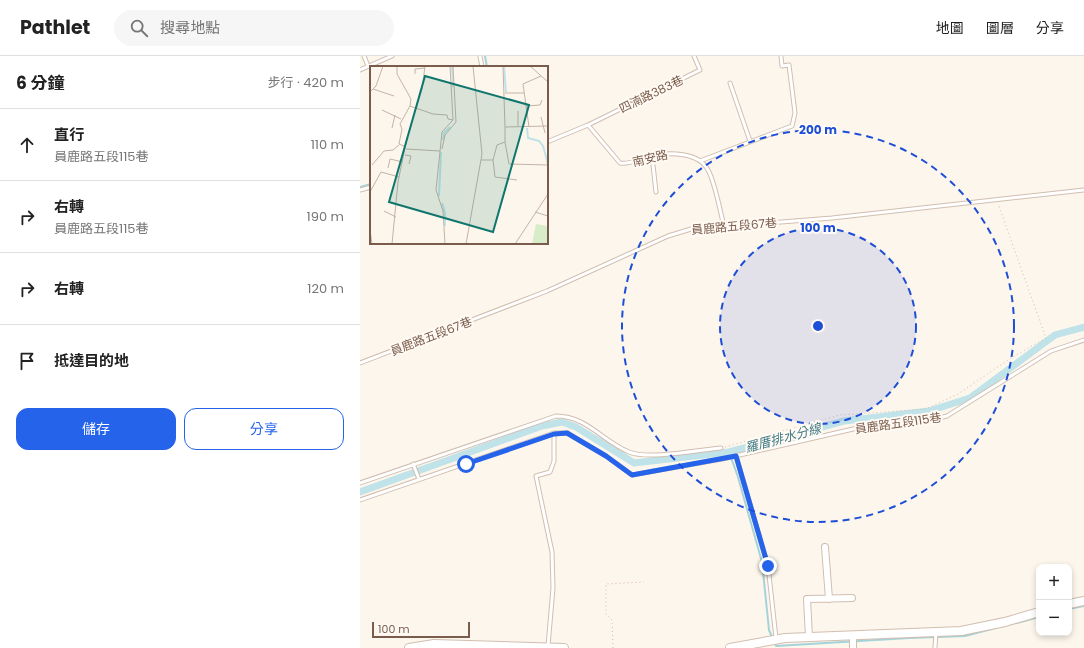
<!DOCTYPE html>
<html lang="zh-TW">
<head>
<meta charset="utf-8">
<style>
  :root { --surface:#fff; --page:#f6f6f6; --text:#222; --muted:#767676; --line:#e0e0e0; --accent:#2563eb }
  body { margin:0; font-family:Poppins,"Noto Sans TC",sans-serif; background:var(--page); color:var(--text) }
  .controls { position:absolute; right:12px; bottom:12px; display:grid; overflow:hidden; border-radius:8px; box-shadow:0 2px 6px #0003 }
  .controls button { width:36px; height:36px; display:grid; place-items:center; padding:0; border:0; border-bottom:1px solid var(--line); background:var(--surface); color:var(--text); font:20px sans-serif }
  .scale { position:absolute; left:12px; bottom:10px; width:98px; box-sizing:border-box; padding-left:4px; border:2px solid #7a5c4d; border-top:0; font-size:11px; line-height:14px; white-space:nowrap; color:#7a5c4d; -webkit-text-stroke:3px #fffaf3; paint-order:stroke }
  .stop { position:absolute; width:12px; height:12px; margin:-9px; border:3px solid #2563eb; border-radius:50%; background:#fff }
  .stop.end { background:#2563eb; border-color:#fff; box-shadow:0 1px 4px #0008 }
  .list { margin:0; padding:0; list-style:none }
  h2 { display:flex; justify-content:space-between; align-items:center; height:52px; margin:0; padding:0 16px; font-size:17px }
  h2 small { font-size:13px; font-weight:400; color:var(--muted) }
  .list li { display:grid; grid-template-columns:26px 1fr auto; gap:12px; align-items:center; box-sizing:border-box; height:72px; padding:0 16px; border-top:1px solid var(--line) }
  .list b { display:block; font-size:15px; white-space:nowrap }
  .list p { margin:0; font-size:13px; white-space:nowrap; color:var(--muted) }
  .list em { font-size:13px; font-style:normal; color:var(--muted) }
  .actions { display:flex; gap:8px; padding:12px 16px }
  .actions a { flex:1; padding:9px 0; border:1px solid var(--accent); border-radius:12px; text-align:center; font-size:14px; color:var(--accent) }
  .actions .main { background:var(--accent); color:#fff }
  .icon { flex:none; width:22px; height:22px; fill:none; stroke:currentColor; stroke-width:2; stroke-linecap:round; stroke-linejoin:round }
  .map { position:relative; flex:none; width:724px; height:592px; overflow:hidden }
  header { display:flex; align-items:center; gap:24px; box-sizing:border-box; height:56px; padding:0 20px; background:var(--surface); border-bottom:1px solid var(--line) }
  header strong { font-size:19px }
  nav { display:flex; gap:22px; margin-inline-start:auto; font-size:14px }
  .search { width:280px; height:36px; background:var(--page); display:flex; align-items:center; gap:10px; box-sizing:border-box; padding:0 14px; border-radius:22px; color:var(--muted); font-size:15px }
  main { display:flex }
  aside { flex:1; background:var(--surface) }
  .map>svg:first-child { display:block }
  .lines { fill:none; stroke-linecap:round; stroke-linejoin:round }
  .stream { stroke:#a5d3da; stroke-width:2 }
  .canal { stroke:#bfe3e8; stroke-width:7 }
  .service-casing { stroke:#d1beb0; stroke-width:5 }
  .minor-casing { stroke:#d1beb0; stroke-width:8 }
  .tertiary-casing { stroke:#d1beb0; stroke-width:10 }
  .path { stroke:#d9b8a5; stroke-width:1; stroke-dasharray:1 3; stroke-linecap:butt }
  .service { stroke:#fff; stroke-width:3 }
  .minor { stroke:#fff; stroke-width:6 }
  .tertiary { stroke:#fff; stroke-width:8 }
  .route { stroke:#2563eb; stroke-width:5 }
  .ring { fill:none; stroke:#1d4ed8; stroke-width:2; stroke-dasharray:7 5 }
  .labels { text-anchor:middle; dominant-baseline:central; stroke-width:4; stroke-linejoin:round; paint-order:stroke }
  .street-label { font-size:12px; fill:#7a5c4d; stroke:#fffaf3 }
  .water-label { font-size:13px; font-style:italic; fill:#437c86; stroke:#fffaf3 }
  .inset-river { fill:none; stroke:#bfe3e8; stroke-width:2 }
  .inset-road { fill:none; stroke:#c5b3a7; stroke-width:1 }
  .view { fill:#0f766e; fill-opacity:0.15; stroke:#0f766e; stroke-width:2 }
  .inset-edge { fill:none; stroke:#7a5c4d; stroke-width:2 }
  .centre { fill:#1d4ed8; stroke:#fffaf3; stroke-width:2 }
  .ring-label { font-size:12px; text-anchor:middle; font-weight:bold; fill:#1d4ed8; stroke:#fffaf3; stroke-width:4; stroke-linejoin:round; paint-order:stroke }
</style>
</head>
<body>
<header>
<strong>Pathlet</strong>
<div class="search"><svg class="icon" aria-label="search" viewBox="0 0 24 24"><circle cx="10" cy="10" r="6"/><path d="M15 15l6 6"/></svg>搜尋地點</div>
<nav><a>地圖</a><a>圖層</a><a>分享</a></nav>
</header>
<main>
<aside>
<h2>6 分鐘<small>步行 · 420 m</small></h2>
<ul class="list">
<li><svg class="icon" aria-label="ahead" viewBox="0 0 24 24"><path d="M12 20V5M6 11l6-6 6 6"/></svg><div><b>直行</b><p>員鹿路五段115巷</p></div><em>110 m</em></li>
<li><svg class="icon" aria-label="right" viewBox="0 0 24 24"><path d="M7 20v-9h11M14 6l5 5-5 5"/></svg><div><b>右轉</b><p>員鹿路五段115巷</p></div><em>190 m</em></li>
<li><svg class="icon" aria-label="right" viewBox="0 0 24 24"><path d="M7 20v-9h11M14 6l5 5-5 5"/></svg><div><b>右轉</b></div><em>120 m</em></li>
<li><svg class="icon" aria-label="arrive" viewBox="0 0 24 24"><path d="M6 21V4h12l-3 4 3 4H6"/></svg><div><b>抵達目的地</b></div></li>
</ul>
<div class="actions"><a class="main">儲存</a><a>分享</a></div>
</aside>
<div class="map">
<svg width="724" height="592" viewBox="0 0 724 592">
  <rect width="100%" height="100%" fill="#fdf6ec"/>
  <g class="lines">
    <!-- stream -->
    <path class="stream" d="M125,0L127,11
      M0,131L11,128
      M369,396L378,421L402,506L409,574L412,581
      M709,553L724,550
      M657,567L679,561
      M414,585L416,590L549,582L605,580L643,570"/>
    <!-- canal -->
    <path class="canal" d="M0,436L182,370L202,366L216,371L274,407L369,396L484,365L569,355L610,342L695,279L724,271"/>
    <defs>
      <path id="service" d="M4,0L8,10
        M120,0L122,11
        M0,14L32,0
        M370,27L390,85
        M228,69L340,14L334,0
        M187,86L228,69L260,107C270,109 282,102 292,100C309,96 339,96 348,114C355,126 360,155 364,170
        M292,100L296,136
        M340,105L432,70L435,57L429,9L422,10L421,0
        M0,134L11,131
        M0,307L187,235L308,180L331,173L472,162L724,134
        M376,400L408,510L416,582
        M53,408L59,423
        M0,427L196,360C227,360 242,385 269,396C288,404 339,394 361,392
        M0,444L194,377H207L246,400L272,419L362,403L502,371L530,367L566,365L587,360L691,295L724,284
        M188,590L193,532L192,496L176,420L190,416L194,405V377
        M575,592L576,576"/>
      <path id="minor" d="M465,491L469,543
        M493,579V592
        M449,581L447,543L492,542"/>
      <path id="tertiary" d="M709,548L724,545
        M49,592L74,588L204,592
        M370,592L425,582L601,575L645,566L679,556"/>
    </defs>
    <!-- service casing -->
    <use href="#service" class="service-casing"/>
    <!-- minor casing -->
    <use href="#minor" class="minor-casing"/>
    <!-- tertiary casing -->
    <use href="#tertiary" class="tertiary-casing"/>
    <!-- path -->
    <path class="path" d="M365,391L480,359L566,353L598,338L651,302L686,282L638,148
      M253,592L252,564L246,558V528L284,526"/>
    <!-- service -->
    <use href="#service" class="service"/>
    <!-- minor -->
    <use href="#minor" class="minor"/>
    <!-- tertiary -->
    <use href="#tertiary" class="tertiary"/>
  </g>
  <g class="lines">
    <!-- route -->
    <path class="route" d="M106,408L194,378L207,377L246,400L272,419L376,400L408,510"/>
  </g>
  <!-- distance rings -->
  <circle cx="458" cy="270" r="98" fill="#1d4ed8" fill-opacity=".12"/>
  <g class="ring">
    <circle cx="458" cy="270" r="98"/>
    <circle cx="458" cy="270" r="196"/>
  </g>
  <g class="labels">
    <!-- street labels -->
    <g class="street-label">
      <text transform="translate(291 38) rotate(-26)">四湳路383巷</text>
      <text transform="translate(290 102) rotate(-13)">南安路</text>
      <text transform="translate(374 170) rotate(-5)">員鹿路五段67巷</text>
      <text transform="translate(71 280) rotate(-21)">員鹿路五段67巷</text>
      <text transform="translate(538 367) rotate(-8)">員鹿路五段115巷</text>
    </g>
    <!-- water labels -->
    <g class="water-label">
      <text transform="translate(423 382) rotate(-15)">羅厝排水分線</text>
    </g>
  </g>
  <!-- overview -->
  <g transform="translate(10 10)">
    <rect width="178" height="178" fill="#fdf6ec"/>
    <path d="M166,158L178,160V178H162Z" fill="#d8ecc9"/>
    <path class="inset-river" d="M82,0L83,21M134,0L136,26M157,62L158,72L169,75L173,80L178,98M73,74L74,67L80,61M69,130L71,86M72,137L75,147V160"/>
    <path class="inset-road" d="M27,0V8L41,33L40,40L30,58L32,63L29,78L36,81M133,0L135,61M160,0L178,16M45,8V3L55,2M3,23L24,30M0,26L6,20L13,0M135,27H154M40,40L63,48L77,49L78,53L83,54M157,40L170,39L172,34M12,44L31,53M148,45V60M171,51L175,67M159,61L153,18L171,10M22,62L25,49M135,76L139,98L178,99M36,83L70,85M72,83L75,69L86,56L83,0M35,89L41,90L39,98M111,94H123L127,79L135,76V61L178,60M123,94L125,111L147,114M2,99L14,85L23,84L29,79M18,102L20,93L33,96M0,126L11,106L29,111M14,145L26,151M165,146L178,150M0,164L2,178M22,178L28,116L37,72L52,23L55,0M75,178L73,145L66,124L72,66L83,54L80,0M96,178L112,88L103,0M145,178L178,128"/>
    <path class="view" d="M55,10L159,39L123,166L19,136Z"/>
    <rect width="178" height="178" class="inset-edge"/>
  </g>
  <circle cx="458" cy="270" r="6" class="centre"/>
  <g class="ring-label">
    <text x="458" y="78">200 m</text>
    <text x="458" y="176">100 m</text>
  </g>
</svg>
<div class="controls">
<button>+</button>
<button>−</button>
</div>
<div class="scale">100 m</div>
<div class="stop" style="left:106px;top:408px"></div>
<div class="stop end" style="left:408px;top:510px"></div>
</div>
</main>
</body>
</html>
